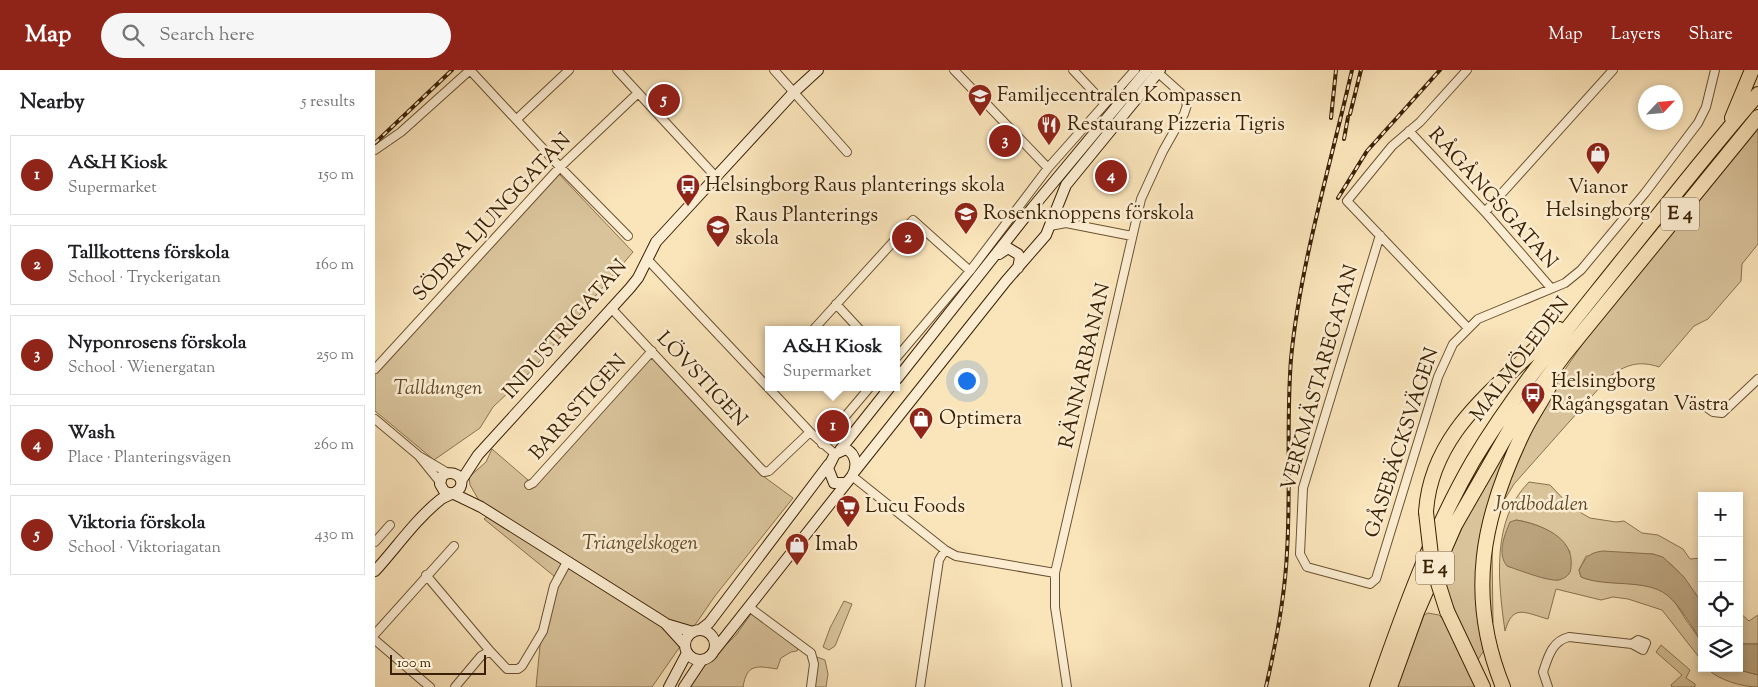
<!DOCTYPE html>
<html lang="en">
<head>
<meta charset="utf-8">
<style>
  :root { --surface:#fff; --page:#f6f6f6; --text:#202124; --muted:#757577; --line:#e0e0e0; --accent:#8f2418 }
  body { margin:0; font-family:"Sorts Mill Goudy",serif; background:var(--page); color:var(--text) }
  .controls { position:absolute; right:15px; bottom:15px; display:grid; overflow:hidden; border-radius:0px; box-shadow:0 2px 8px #0003 }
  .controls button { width:45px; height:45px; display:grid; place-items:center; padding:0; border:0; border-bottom:1px solid var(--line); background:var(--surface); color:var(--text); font:25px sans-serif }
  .compass { position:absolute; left:1263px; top:15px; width:45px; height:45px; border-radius:50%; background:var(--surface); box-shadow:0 2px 8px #0003; rotate:64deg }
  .scale { position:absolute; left:15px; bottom:12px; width:96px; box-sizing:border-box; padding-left:5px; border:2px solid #3a2103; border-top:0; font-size:14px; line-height:18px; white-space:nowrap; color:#3a2103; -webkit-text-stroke:4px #fcedd2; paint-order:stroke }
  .you { position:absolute; left:591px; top:310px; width:18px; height:18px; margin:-12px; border:4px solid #fff; border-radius:50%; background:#1a73e8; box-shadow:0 0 0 8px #1a73e833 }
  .badge { display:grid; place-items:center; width:32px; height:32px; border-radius:50%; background:var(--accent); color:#fff; font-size:16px; font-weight:700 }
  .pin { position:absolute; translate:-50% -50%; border:2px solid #fff; box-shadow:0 1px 5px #0006 }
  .popup { position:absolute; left:390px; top:256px; width:135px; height:65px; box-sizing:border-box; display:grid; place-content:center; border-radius:0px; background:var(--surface); filter:drop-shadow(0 1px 4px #0005); font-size:16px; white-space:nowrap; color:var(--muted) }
  .popup b { font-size:19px; color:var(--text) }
  .popup::after { content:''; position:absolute; left:50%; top:100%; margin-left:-10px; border:10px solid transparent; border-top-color:var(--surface) }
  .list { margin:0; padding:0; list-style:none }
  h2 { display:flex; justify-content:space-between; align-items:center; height:65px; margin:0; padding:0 20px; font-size:21px }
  h2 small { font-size:16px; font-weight:400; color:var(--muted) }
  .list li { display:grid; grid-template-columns:32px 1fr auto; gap:15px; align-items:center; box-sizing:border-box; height:80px; margin:0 10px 10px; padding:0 10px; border:1px solid var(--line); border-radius:0px }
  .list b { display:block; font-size:19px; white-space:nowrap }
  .list p { margin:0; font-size:16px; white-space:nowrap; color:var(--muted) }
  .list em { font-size:16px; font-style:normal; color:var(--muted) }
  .icon { flex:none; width:28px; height:28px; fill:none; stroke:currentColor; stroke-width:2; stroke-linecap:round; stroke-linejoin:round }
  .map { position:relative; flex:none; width:1383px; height:617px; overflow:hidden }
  header { display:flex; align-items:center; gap:30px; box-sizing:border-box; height:70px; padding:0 25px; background:var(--accent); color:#fff }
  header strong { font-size:24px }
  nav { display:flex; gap:28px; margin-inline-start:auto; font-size:18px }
  .search { width:350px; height:45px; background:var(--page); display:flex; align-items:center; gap:12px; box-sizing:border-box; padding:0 18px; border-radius:28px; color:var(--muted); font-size:19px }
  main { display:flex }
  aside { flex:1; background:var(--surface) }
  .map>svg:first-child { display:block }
  .green { fill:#d9c39b; stroke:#8a724f; fill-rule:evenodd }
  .water { fill:#b9a27c; stroke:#866e4c }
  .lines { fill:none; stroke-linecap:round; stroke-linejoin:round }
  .street-casing { stroke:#6a5231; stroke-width:10 }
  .secondary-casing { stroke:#3a2103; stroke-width:12 }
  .highway-casing { stroke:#3a2103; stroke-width:16 }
  .street { stroke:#fcedd2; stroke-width:8 }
  .secondary { stroke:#fcedd2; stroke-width:10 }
  .highway { stroke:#fae4ba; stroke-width:14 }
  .rail-casing { stroke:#3a2103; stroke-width:4 }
  .rail { stroke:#fcedd2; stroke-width:2; stroke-dasharray:5.5; stroke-linecap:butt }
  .highway-bridge-casing { stroke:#3a2103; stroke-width:16; stroke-linecap:butt }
  .highway-bridge { stroke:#fae4ba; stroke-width:14 }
  .labels { text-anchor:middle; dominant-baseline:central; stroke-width:5; stroke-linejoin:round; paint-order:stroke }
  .shield { fill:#fcedd2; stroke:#745e41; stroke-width:1 }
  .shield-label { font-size:19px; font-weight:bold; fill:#3a2103 }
  .poi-label { font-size:20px; fill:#3a2103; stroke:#fcedd2; text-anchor:start }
  .street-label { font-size:20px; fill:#3a2103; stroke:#fcedd2 }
  .park-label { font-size:20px; font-style:italic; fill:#624a29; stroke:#fcedd2 }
</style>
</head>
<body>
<header>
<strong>Map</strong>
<div class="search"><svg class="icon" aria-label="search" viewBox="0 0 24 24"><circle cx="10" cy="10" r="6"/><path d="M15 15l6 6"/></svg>Search here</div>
<nav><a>Map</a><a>Layers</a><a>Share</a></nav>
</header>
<main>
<aside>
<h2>Nearby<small>5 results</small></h2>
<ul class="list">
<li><span class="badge">1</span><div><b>A&amp;H Kiosk</b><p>Supermarket</p></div><em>150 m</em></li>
<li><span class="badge">2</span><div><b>Tallkottens förskola</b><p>School · Tryckerigatan</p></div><em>160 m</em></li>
<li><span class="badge">3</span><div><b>Nyponrosens förskola</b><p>School · Wienergatan</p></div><em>250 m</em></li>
<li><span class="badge">4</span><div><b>Wash</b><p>Place · Planteringsvägen</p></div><em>260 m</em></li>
<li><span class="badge">5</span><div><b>Viktoria förskola</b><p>School · Viktoriagatan</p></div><em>430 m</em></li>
</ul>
</aside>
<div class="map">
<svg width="1383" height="617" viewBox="0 0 1383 617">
  <rect width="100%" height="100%" fill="#fae4ba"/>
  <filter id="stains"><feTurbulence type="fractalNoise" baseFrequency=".004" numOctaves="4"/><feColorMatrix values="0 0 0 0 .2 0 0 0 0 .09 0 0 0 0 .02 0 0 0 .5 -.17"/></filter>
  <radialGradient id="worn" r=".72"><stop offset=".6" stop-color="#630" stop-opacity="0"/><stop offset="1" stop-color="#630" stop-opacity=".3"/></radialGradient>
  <!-- green -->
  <path class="green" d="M1383,57V174L1367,194L1366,211L1333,249L1319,256L1284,297C1264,290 1250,295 1234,307L1139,414L1130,429L1123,443L1117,476L1118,553L1114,554L1115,465L1141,392L1182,311L1213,266Z
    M182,102L258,182L158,299L118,337L105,358L59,390L0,341V304Z
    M279,289L388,406L418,428L340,526L277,617H161L168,545L179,506L109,449L113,446L95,415L94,407L111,392L117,379L160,416L273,290Z
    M1144,357L1113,443L1110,579L1100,594L1079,546L1066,504L1096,438Z
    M1154,412L1175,415L1196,437L1215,448L1241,452L1249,451L1267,463L1283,465L1308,479L1315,489L1327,488V533C1312,515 1302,492 1278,484L1211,486L1204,500L1206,507C1231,517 1272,508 1293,525C1300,531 1306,542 1311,550C1324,569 1327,568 1327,591L1287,540L1253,529L1238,527L1226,530L1181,519L1173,549C1150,543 1138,533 1130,561C1123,512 1116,450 1154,412ZM1141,450C1162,453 1184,463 1195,482L1183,510L1132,496Z
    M469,531L477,534L460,576L454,580L448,577L455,558Z
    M1364,542L1374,551L1383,545V574H1364Z
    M1053,543L1064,545L1070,551L1080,575L1102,617H1022L1049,545Z
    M376,544L424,576L422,581L416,582L406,588L402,599C382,596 372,593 368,617H313L321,604L361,565Z
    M1286,575L1315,600L1311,608L1320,614V617H1297L1296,615L1307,605L1281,582Z
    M442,587L450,590L453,604L451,617H440Z
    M1332,598H1357L1383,605V617C1368,617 1342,610 1332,598Z"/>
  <!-- water -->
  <path class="water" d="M1141,450C1165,454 1200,467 1196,497C1196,504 1191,508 1184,510C1174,512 1144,500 1132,496C1122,484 1129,466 1135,452Z
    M1228,481L1278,484L1288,487L1309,507L1327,533V571C1316,557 1306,536 1292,525C1270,508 1232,518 1206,507L1204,500C1211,487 1213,483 1228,481Z
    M1364,574H1383V605L1357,598H1364Z"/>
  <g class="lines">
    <defs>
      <path id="street" d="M95,0L185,97L253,166
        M242,0L341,107
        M399,0L472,82
        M579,0L673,98
        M698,0L730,34
        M1092,0L1045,52L1017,76L972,131L1092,257
        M142,49L194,0
        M1034,61L1110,142L1176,218
        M0,80L26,62L95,0
        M1110,142L1238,0
        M675,156L691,153L757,166
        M1005,165L928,418L925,484L932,497L995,514L1001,509L1063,307L1078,274L1103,249L1190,213L1206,200L1270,123L1323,53L1331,37L1340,0
        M273,190L435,362L460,384
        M461,234L485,260
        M236,238L389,402L394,401L435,362
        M438,260L538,150L595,201
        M522,287L595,201L673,98L760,0
        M0,299L185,97L263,23
        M1328,335L1338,342L1347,343L1383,309
        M0,349L44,386L73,403
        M447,374L495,317
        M44,386L65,412
        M477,406L570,480L581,486L680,503
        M154,415L158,413L277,281
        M0,472L15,455
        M51,505L115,581
        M374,537L436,583L439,594L436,617
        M0,564L79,476
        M0,570L55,617
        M80,617L106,586L115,581L132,599H143L147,596L168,561L179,516L192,492
        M545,617L564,490L570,480
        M692,617L680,537V503L766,129L788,81L809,44L812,35L808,25L780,0
        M1173,617L1168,602C1173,587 1177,571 1194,567L1257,574L1263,570L1271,573L1268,580L1257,574"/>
      <path id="secondary" d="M624,184L633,178L643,184L645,188L643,198
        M522,309L658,137L772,0
        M465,380L515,317
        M480,401L631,211L671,165L691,115L785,0
        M86,411L103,385L255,218L263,208L281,172L419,22L443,0
        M77,423L106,437L290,553L310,575
        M0,501C21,478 41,449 65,430C71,425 81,424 85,418C91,406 76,399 67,406L65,414L69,421L76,424
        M291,554L318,562
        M325,560L334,553L454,394
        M310 575a15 15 0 1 1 30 0a15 15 0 1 1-30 0Z
        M339,581L477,406C483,396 481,384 471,379L460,384L453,398L459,413H471
        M294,617L312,583
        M309,617L327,590"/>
      <path id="highway" d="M1357,48L1377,0
        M1051,442C1055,379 1097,337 1141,297C1155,284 1169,270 1184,259
        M1072,541L1108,617
        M1002,617C1029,540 1057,462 1098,391C1140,321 1193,258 1244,194C1290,137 1335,79 1383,24
        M1015,617L1042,542L1080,455L1138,354L1189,285L1383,47
        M1128,617C1091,526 1107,447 1149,361C1157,345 1167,331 1175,315"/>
    </defs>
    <!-- street casing -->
    <use href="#street" class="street-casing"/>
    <!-- secondary casing -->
    <use href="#secondary" class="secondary-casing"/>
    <!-- highway casing -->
    <use href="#highway" class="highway-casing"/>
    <!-- street -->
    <use href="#street" class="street"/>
    <!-- secondary -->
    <use href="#secondary" class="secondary"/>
    <!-- highway -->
    <use href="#highway" class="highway"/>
    <defs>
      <path id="rail" d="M975,44L986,0
        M956,48L961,0
        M969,69L973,47
        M0,73L77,0
        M963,128L992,81L1065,0
        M891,617C901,573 910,528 912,482C916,418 911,353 916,289C925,194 956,93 977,0"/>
    </defs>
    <!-- rail casing -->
    <use href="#rail" class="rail-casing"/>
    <!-- rail -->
    <use href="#rail" class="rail"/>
    <defs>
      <path id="highway-bridge" d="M1051,442L1057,494L1072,541"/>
    </defs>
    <!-- highway-bridge casing -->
    <use href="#highway-bridge" class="highway-bridge-casing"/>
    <!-- highway-bridge -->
    <use href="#highway-bridge" class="highway-bridge"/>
  </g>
  <!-- icons -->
  <defs>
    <symbol id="school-pin" viewBox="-11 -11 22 30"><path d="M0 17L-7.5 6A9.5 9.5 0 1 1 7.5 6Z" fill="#8f2418" stroke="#fcedd2"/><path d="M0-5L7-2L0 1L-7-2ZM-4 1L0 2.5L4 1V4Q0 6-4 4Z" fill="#fff"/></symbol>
    <symbol id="restaurant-pin" viewBox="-11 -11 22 30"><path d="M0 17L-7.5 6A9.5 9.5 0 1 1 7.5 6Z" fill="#8f2418" stroke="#fcedd2"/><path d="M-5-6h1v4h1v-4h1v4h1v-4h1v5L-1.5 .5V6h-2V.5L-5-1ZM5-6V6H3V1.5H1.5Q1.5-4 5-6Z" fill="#fff"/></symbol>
    <symbol id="shop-pin" viewBox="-11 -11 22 30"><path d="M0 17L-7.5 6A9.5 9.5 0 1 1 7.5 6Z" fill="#8f2418" stroke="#fcedd2"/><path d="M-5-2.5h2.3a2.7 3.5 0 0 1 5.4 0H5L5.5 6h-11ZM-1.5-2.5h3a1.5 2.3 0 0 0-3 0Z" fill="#fff"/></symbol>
    <symbol id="bus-pin" viewBox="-11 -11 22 30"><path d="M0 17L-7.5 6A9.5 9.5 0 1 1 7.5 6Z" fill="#8f2418" stroke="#fcedd2"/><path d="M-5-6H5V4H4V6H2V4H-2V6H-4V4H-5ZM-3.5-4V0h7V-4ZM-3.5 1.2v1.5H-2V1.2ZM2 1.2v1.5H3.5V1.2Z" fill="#fff"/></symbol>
    <symbol id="supermarket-pin" viewBox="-11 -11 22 30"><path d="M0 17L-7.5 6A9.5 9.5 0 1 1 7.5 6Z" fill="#8f2418" stroke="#fcedd2"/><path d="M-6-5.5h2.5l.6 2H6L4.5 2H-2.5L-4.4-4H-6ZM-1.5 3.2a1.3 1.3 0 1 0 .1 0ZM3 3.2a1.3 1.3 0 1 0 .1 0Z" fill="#fff"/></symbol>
  </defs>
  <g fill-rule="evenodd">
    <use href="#school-pin" x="591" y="12" width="28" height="38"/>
    <use href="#restaurant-pin" x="660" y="41" width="28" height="38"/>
    <use href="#shop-pin" x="1209" y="70" width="28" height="38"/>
    <use href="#bus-pin" x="299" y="102" width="28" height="38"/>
    <use href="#school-pin" x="577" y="130" width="28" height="38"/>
    <use href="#school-pin" x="329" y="143" width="28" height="38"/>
    <use href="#bus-pin" x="1144" y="310" width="28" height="38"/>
    <use href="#shop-pin" x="532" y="335" width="28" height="38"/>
    <use href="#supermarket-pin" x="459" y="423" width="28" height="38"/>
    <use href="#shop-pin" x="408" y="461" width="28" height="38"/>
  </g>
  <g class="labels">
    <!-- shield labels -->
    <g class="shield">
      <rect x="1286" y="127.5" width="38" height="33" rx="4"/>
      <rect x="1041" y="481.5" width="38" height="33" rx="4"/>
    </g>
    <g class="shield-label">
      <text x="1305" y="144">E 4</text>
      <text x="1060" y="498">E 4</text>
    </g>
    <!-- poi labels -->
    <g class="poi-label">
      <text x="622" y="26">Familjecentralen Kompassen</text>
      <text x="692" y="55">Restaurang Pizzeria Tigris</text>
      <text x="330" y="116">Helsingborg Raus planterings skola</text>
      <text x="1223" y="118" text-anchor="middle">Vianor<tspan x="1223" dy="23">Helsingborg</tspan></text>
      <text x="608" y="144">Rosenknoppens förskola</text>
      <text x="360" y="146">Raus Planterings<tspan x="360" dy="23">skola</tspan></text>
      <text x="1176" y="312">Helsingborg<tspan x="1176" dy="23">Rågångsgatan Västra</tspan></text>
      <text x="564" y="349">Optimera</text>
      <text x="490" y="437">Lucu Foods</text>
      <text x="440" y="475">Imab</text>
    </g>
    <!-- street labels -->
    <g class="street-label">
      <text transform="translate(1117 129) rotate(48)">RÅGÅNGSGATAN</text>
      <text transform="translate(118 148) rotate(-47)">SÖDRA LJUNGGATAN</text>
      <text transform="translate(191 260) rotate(-49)">INDUSTRIGATAN</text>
      <text transform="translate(1146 290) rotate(-53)">MALMÖLEDEN</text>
      <text transform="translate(711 296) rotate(-77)">RÄNNARBANAN</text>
      <text transform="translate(946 308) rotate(-74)">VERKMÄSTAREGATAN</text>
      <text transform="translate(326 310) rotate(47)">LÖVSTIGEN</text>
      <text transform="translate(204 338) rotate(-48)">BARRSTIGEN</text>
      <text transform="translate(1028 373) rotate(-72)">GÅSEBÄCKSVÄGEN</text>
    </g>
    <!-- park labels -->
    <g class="park-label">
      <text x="63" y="319">Talldungen</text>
      <text x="1166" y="435">Jordbodalen</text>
      <text x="265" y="474">Triangelskogen</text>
    </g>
  </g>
  <rect width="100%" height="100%" filter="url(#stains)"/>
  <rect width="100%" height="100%" fill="url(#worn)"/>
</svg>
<div class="controls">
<button>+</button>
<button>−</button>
<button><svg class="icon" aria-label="locate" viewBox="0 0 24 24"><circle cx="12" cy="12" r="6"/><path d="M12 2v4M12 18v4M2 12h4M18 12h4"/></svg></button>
<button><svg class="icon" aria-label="layers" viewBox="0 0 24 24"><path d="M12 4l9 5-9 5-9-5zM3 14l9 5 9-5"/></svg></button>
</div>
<svg class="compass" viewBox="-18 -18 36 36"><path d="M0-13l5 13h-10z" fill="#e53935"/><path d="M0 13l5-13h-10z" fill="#757577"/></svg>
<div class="scale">100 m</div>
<div class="you"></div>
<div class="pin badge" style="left:458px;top:356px">1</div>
<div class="popup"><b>A&amp;H Kiosk</b>Supermarket</div>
<div class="pin badge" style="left:533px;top:168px">2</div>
<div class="pin badge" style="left:630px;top:71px">3</div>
<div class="pin badge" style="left:736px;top:106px">4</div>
<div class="pin badge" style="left:289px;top:30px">5</div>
</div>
</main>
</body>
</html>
